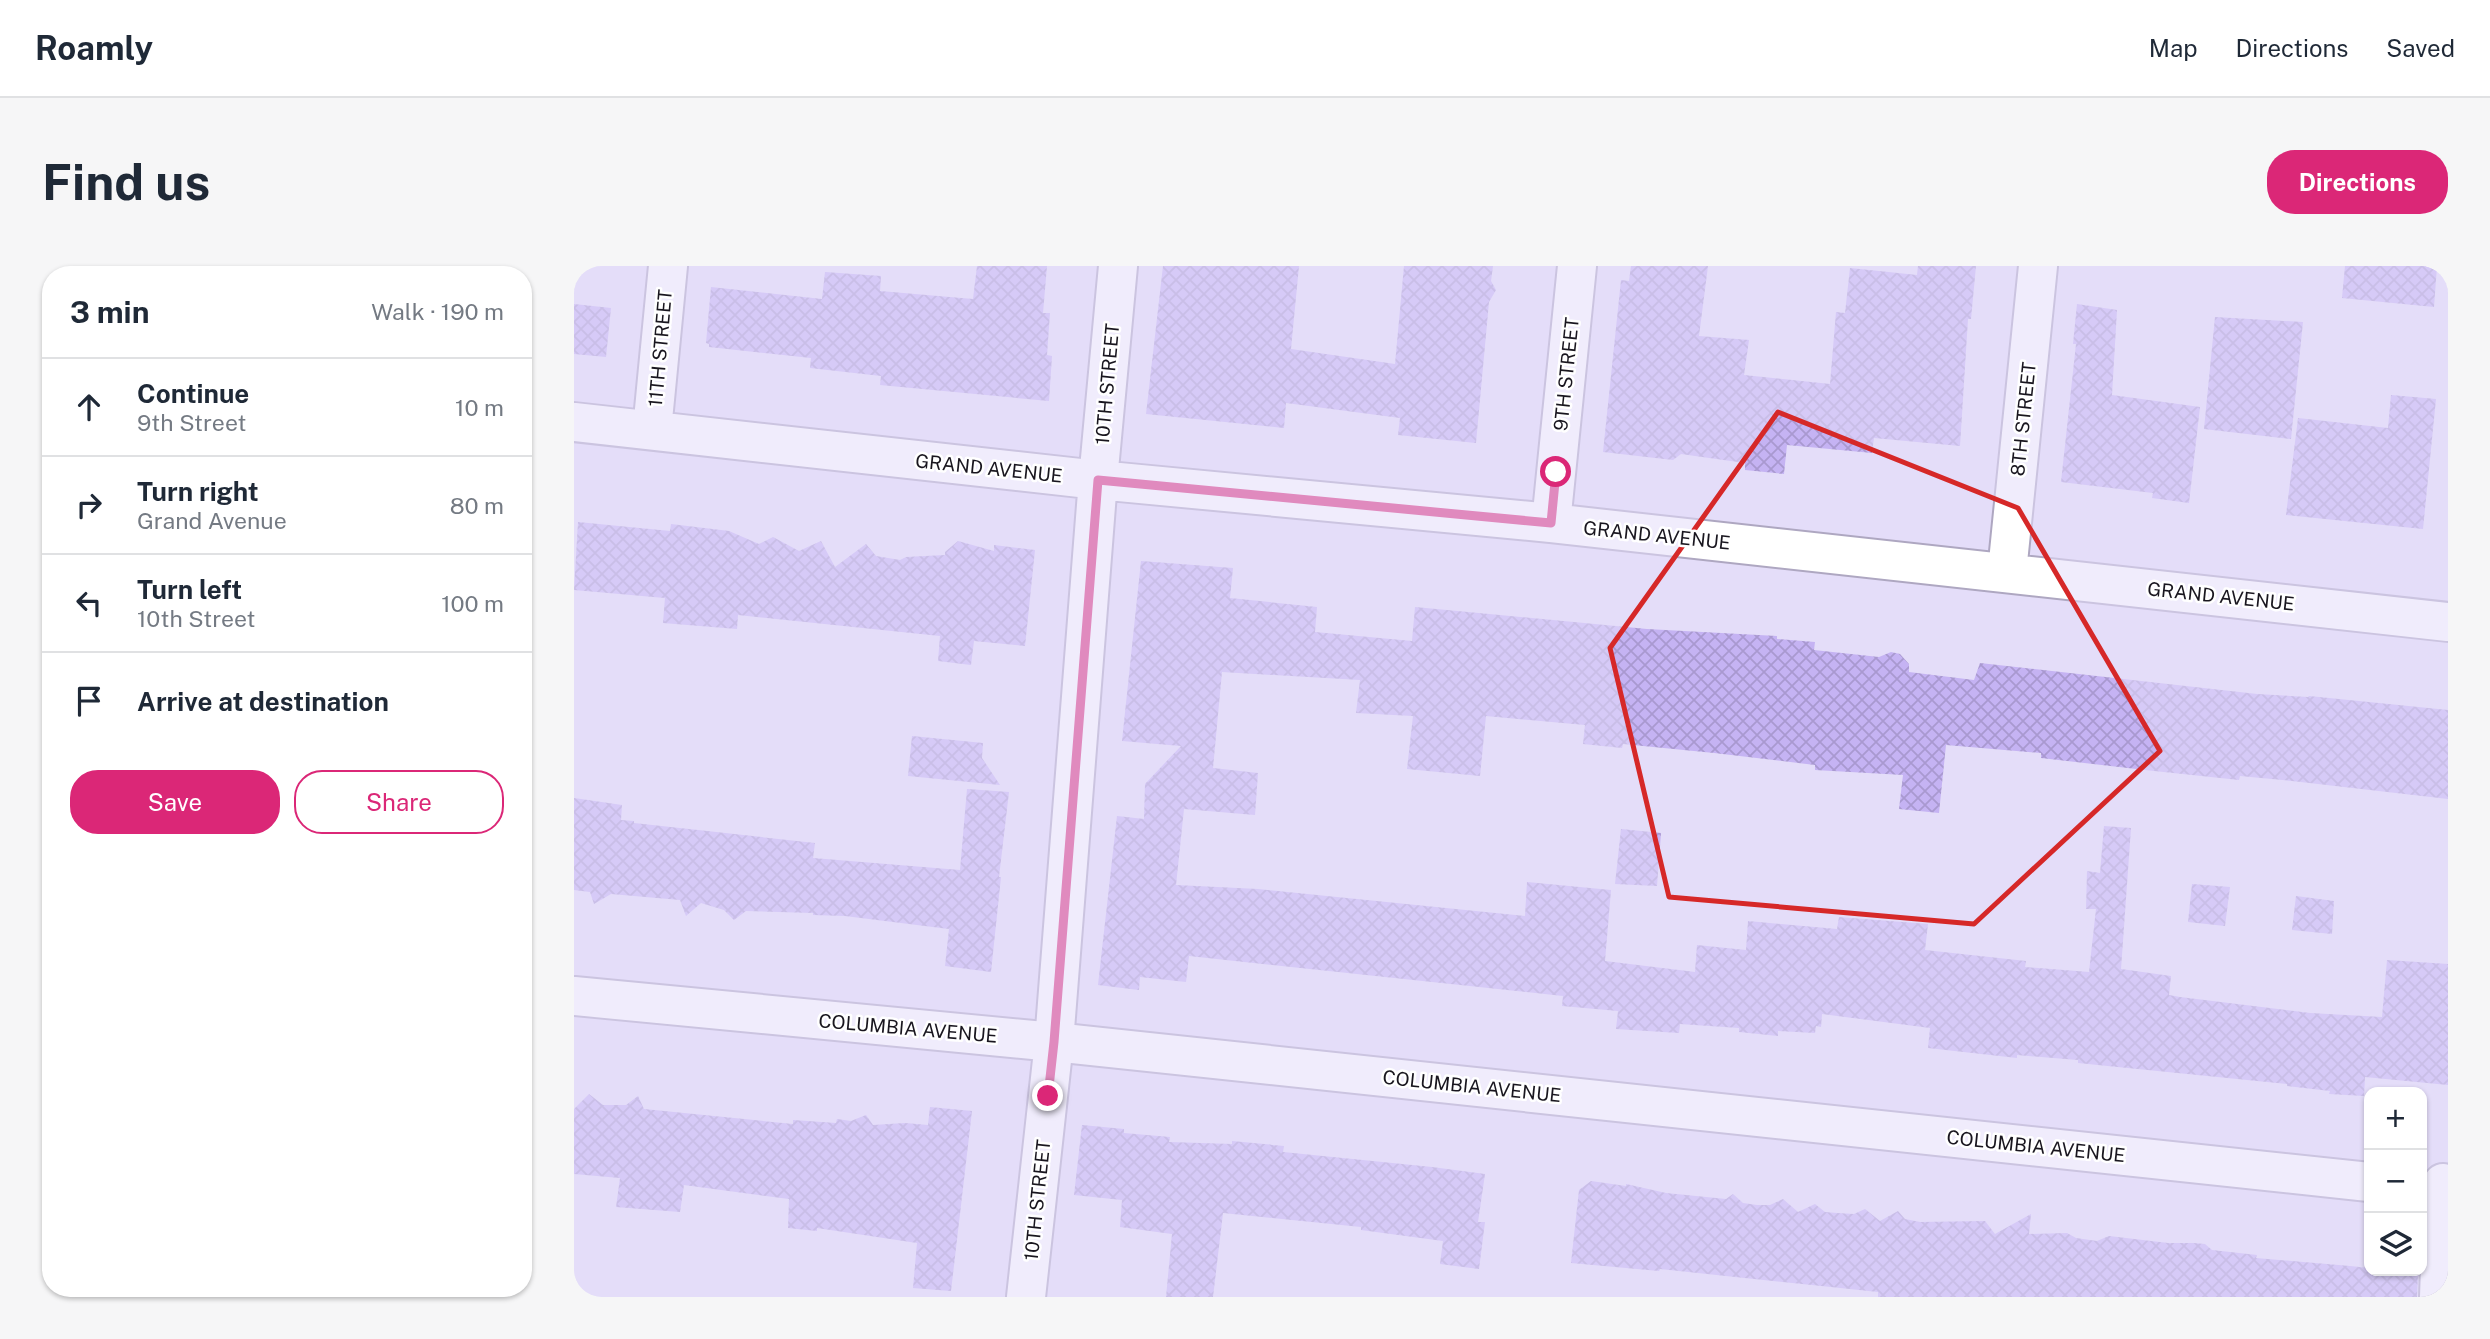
<!DOCTYPE html>
<html lang="en">
<head>
<meta charset="utf-8">
<style>
  :root { --surface:#fff; --page:#f6f6f7; --text:#1f2937; --muted:#747a83; --line:#e0e1e3; --accent:#db2777 }
  body { margin:0; font-family:"Public Sans",sans-serif; background:var(--page); color:var(--text) }
  .controls { position:absolute; right:21px; bottom:21px; display:grid; overflow:hidden; border-radius:14px; box-shadow:0 2px 5px #0004 }
  .controls button { width:63px; height:63px; display:grid; place-items:center; padding:0; border:0; border-bottom:2px solid var(--line); background:var(--surface); color:var(--text); font:35px sans-serif }
  .stop { position:absolute; width:21px; height:21px; margin:-16px; border:5px solid #db2777; border-radius:50%; background:#fff }
  .stop.end { background:#db2777; border-color:#fff; box-shadow:0 2px 7px #0008 }
  .list { margin:0; padding:0; list-style:none }
  h2 { display:flex; justify-content:space-between; align-items:center; height:91px; margin:0; padding:0 28px; font-size:30px }
  h2 small { font-size:23px; font-weight:400; color:var(--muted) }
  .list li { display:grid; grid-template-columns:46px 1fr auto; gap:21px; align-items:center; box-sizing:border-box; height:98px; padding:0 28px; border-top:2px solid var(--line) }
  .list b { display:block; font-size:26px; white-space:nowrap }
  .list p { margin:0; font-size:23px; white-space:nowrap; color:var(--muted) }
  .list em { font-size:23px; font-style:normal; color:var(--muted) }
  .actions { display:flex; gap:14px; padding:21px 28px }
  .actions a { flex:1; padding:16px 0; border:2px solid var(--accent); border-radius:28px; text-align:center; font-size:24px; color:var(--accent) }
  .actions .main { background:var(--accent); color:#fff }
  .icon { flex:none; width:38px; height:38px; fill:none; stroke:currentColor; stroke-width:2; stroke-linecap:round; stroke-linejoin:round }
  .map { position:relative; flex:none; width:1874px; height:1031px; overflow:hidden; border-radius:28px }
  header { display:flex; align-items:center; gap:42px; box-sizing:border-box; height:98px; padding:0 35px; background:var(--surface); border-bottom:2px solid var(--line) }
  header strong { font-size:33px }
  nav { display:flex; gap:38px; margin-inline-start:auto; font-size:24px }
  .intro { display:flex; align-items:center; justify-content:space-between; box-sizing:border-box; height:168px; padding:0 42px }
  h1 { margin:0; font-size:49px }
  .button { padding:18px 32px; border-radius:28px; background:var(--accent); color:#fff; font-size:24px; font-weight:700 }
  main { display:flex; gap:42px; padding:0 42px }
  aside { flex:1; background:var(--surface); border-radius:28px; box-shadow:0 2px 5px #0004 }
  .map>svg:first-child { display:block }
  .building { fill:url(#building-cross-hatch) }
  .lines { fill:none; stroke-linecap:round; stroke-linejoin:round }
  .minor-casing { stroke:#aea7c1; stroke-width:42 }
  .minor { stroke:#fff; stroke-width:38 }
  .route { stroke:#db2777; stroke-width:9 }
  .marked { fill:none; stroke:#d62828; stroke-width:5; stroke-linejoin:round }
  .labels { text-anchor:middle; dominant-baseline:central; stroke-width:5; stroke-linejoin:round; paint-order:stroke }
  .street-label { font-size:19px; fill:#19161f; stroke:#fff }
</style>
</head>
<body>
<header>
<strong>Roamly</strong>
<nav><a>Map</a><a>Directions</a><a>Saved</a></nav>
</header>
<div class="intro"><h1>Find us</h1><a class="button">Directions</a></div>
<main>
<aside>
<h2>3 min<small>Walk · 190 m</small></h2>
<ul class="list">
<li><svg class="icon" aria-label="ahead" viewBox="0 0 24 24"><path d="M12 20V5M6 11l6-6 6 6"/></svg><div><b>Continue</b><p>9th Street</p></div><em>10 m</em></li>
<li><svg class="icon" aria-label="right" viewBox="0 0 24 24"><path d="M7 20v-9h11M14 6l5 5-5 5"/></svg><div><b>Turn right</b><p>Grand Avenue</p></div><em>80 m</em></li>
<li><svg class="icon" aria-label="left" viewBox="0 0 24 24"><path d="M17 20v-9H6M10 6l-5 5 5 5"/></svg><div><b>Turn left</b><p>10th Street</p></div><em>100 m</em></li>
<li><svg class="icon" aria-label="arrive" viewBox="0 0 24 24"><path d="M6 21V4h12l-3 4 3 4H6"/></svg><div><b>Arrive at destination</b></div></li>
</ul>
<div class="actions"><a class="main">Save</a><a>Share</a></div>
</aside>
<div class="map">
<svg width="1874" height="1031" viewBox="0 0 1874 1031">
  <defs>
    <pattern id="building-cross-hatch" width="8" height="8" patternUnits="userSpaceOnUse" patternTransform="scale(1.75)"><rect width="8" height="8" fill="#c5b3f3"/><path d="M0 0l8 8M0 8l8-8" fill="none" stroke="#a999d0"/></pattern>
  </defs>
  <rect width="100%" height="100%" fill="#e4ddf9"/>
  <!-- building -->
  <path class="building" d="M403,0H473L469,47H476L473,89L478,90L475,135L306,119L307,110L236,102L237,92L135,81V78L132,77L137,21L248,33L251,6L307,10L306,25L399,33Z
    M589,0H725L717,83L821,98L830,0H919L917,15L922,24L915,36L902,177L824,169L826,152L712,137L710,162L572,148Z
    M1057,0H1134L1125,70L1175,74L1170,109L1256,118L1262,46L1271,47L1276,2L1343,9L1344,0H1402L1397,53H1394L1386,180L1300,172L1298,187L1213,179L1210,208L1171,204V197L1107,188L1099,194L1029,186L1047,14L1055,15Z
    M1771,0H1863L1860,41L1768,32Z
    M0,38L37,42L32,91L0,88Z
    M1503,38L1543,44L1538,129L1626,141L1615,237L1578,232L1579,227L1487,216L1502,78H1499Z
    M1641,51L1729,56L1717,173L1630,163Z
    M1817,129L1862,133L1849,263L1712,249L1724,152L1814,162Z
    M4,256L96,265L97,258L155,265L185,278L199,271L225,285L247,275L261,301L292,278L302,290L326,294L332,291L371,289V286L384,275L420,285V279L461,284L451,380L400,375L397,399L364,395L366,370L164,349L163,363L89,357L91,332L0,324Z
    M567,295L659,302L656,332L743,341L741,366L838,375L841,341L1073,363L1203,370V373L1241,376L1240,384L1305,391L1317,386L1326,388L1335,398V406L1400,414L1406,397L1683,428L1734,431L1735,430L1874,444V533L1718,515L1666,510L1665,514L1571,504L1467,492V487L1372,479L1365,547L1325,543L1329,509L1241,504V499L1140,487L1049,478L1048,482L1009,478L1011,459L912,450L906,510L833,503L839,450L782,447L786,414L648,406L639,502L684,507L681,549L610,543L602,619L684,623L951,650L953,616L1037,624L1031,695L1121,706L1123,679L1172,684L1174,655L1263,663L1265,651L1354,658L1351,684L1452,695L1451,701L1515,706L1522,643H1512L1513,605L1526,607L1530,560L1557,562L1547,703L1597,710L1595,729L1606,731L1736,747L1808,751L1813,694L1874,698V819L1791,811L1790,830L1755,828L1756,825L1713,820V818L1504,797V794L1443,789V792L1354,782L1356,762L1248,748L1247,761L1242,760L1241,767L1204,765V770L1165,766V762L1106,758L1105,767L1042,763L1044,745L988,740L989,730L615,690L612,716L566,711L565,724L524,719L543,550L570,553L571,518L607,480L548,475Z
    M338,470L409,477L408,492L426,519L334,510Z
    M393,523L435,526L425,611H427L417,706L371,700L375,663L271,650L239,649V647L172,645L160,654L150,644L127,637L112,650L106,634L37,628L20,638L16,626L0,624V532L48,539L47,554L60,555V557L241,577L239,592L386,604Z
    M1047,563L1087,567L1083,620L1041,618Z
    M1618,618L1656,621L1651,660L1614,656Z
    M1722,630L1760,635L1758,668L1718,664Z
    M15,828L29,839H52L64,830L70,843L219,858V854L262,857L263,853L277,855L292,849L299,859L331,857L354,859L356,841L398,845L377,1025L339,1022L343,977L243,962V965L214,962L215,933L110,919L106,946L42,941L46,912L0,908V843Z
    M508,859L550,863V867L596,871L595,876L658,878V875L710,880L709,886L858,901L911,908L904,956H911L905,1003L866,998L869,975L787,964V961L649,947L639,1031H592L598,968L546,961L548,934L500,929Z
    M1017,915L1052,920V918L1092,927L1152,933L1159,928L1169,937L1183,939H1196L1209,933L1224,946L1241,938L1251,946L1263,947L1280,948L1291,943L1306,955L1324,945L1331,953L1346,956L1411,955L1421,968L1457,948L1455,968L1493,967L1502,972L1523,975L1535,970L1594,977H1620L1631,978L1638,984L1683,989L1682,992L1776,1000L1795,1002V1005L1844,1007L1843,1031H1304V1026L1257,1021L1086,1003L1085,1005L997,997L1005,924Z"/>
  <g class="lines">
    <defs>
      <path id="minor" d="M0,156L524,214L977,257L1874,356
        M78,164L94,0
        M977,257L1003,0
        M1433,306L1464,0
        M0,730L480,776L1795,916
        M452,1031L480,776L524,214L544,0
        M1865,1031L1869,917"/>
    </defs>
    <!-- minor casing -->
    <use href="#minor" class="minor-casing"/>
    <!-- minor -->
    <use href="#minor" class="minor"/>
  </g>
  <g class="lines">
    <!-- route -->
    <path class="route" d="M474,830L480,776L524,214L977,257L982,206"/>
  </g>
  <!-- marked area -->
  <path d="M0 0H1874V1031H0ZM1204,146L1444,242L1586,485L1400,658L1095,631L1036,382Z" fill="#e4ddf9" fill-opacity=".55" fill-rule="evenodd"/>
  <path class="marked" d="M1204,146L1444,242L1586,485L1400,658L1095,631L1036,382Z"/>
  <g class="labels">
    <!-- street labels -->
    <g class="street-label">
      <text transform="translate(86 82) rotate(-85)">11TH STREET</text>
      <text transform="translate(992 108) rotate(-84)">9TH STREET</text>
      <text transform="translate(533 118) rotate(-85)">10TH STREET</text>
      <text transform="translate(1449 153) rotate(-84)">8TH STREET</text>
      <text transform="translate(415 202) rotate(6)">GRAND AVENUE</text>
      <text transform="translate(1083 269) rotate(6)">GRAND AVENUE</text>
      <text transform="translate(1647 330) rotate(6)">GRAND AVENUE</text>
      <text transform="translate(334 762) rotate(5)">COLUMBIA AVENUE</text>
      <text transform="translate(898 820) rotate(6)">COLUMBIA AVENUE</text>
      <text transform="translate(1462 880) rotate(6)">COLUMBIA AVENUE</text>
      <text transform="translate(463 934) rotate(-84)">10TH STREET</text>
    </g>
  </g>
</svg>
<div class="controls">
<button>+</button>
<button>−</button>
<button><svg class="icon" aria-label="layers" viewBox="0 0 24 24"><path d="M12 4l9 5-9 5-9-5zM3 14l9 5 9-5"/></svg></button>
</div>
<div class="stop" style="left:982px;top:206px"></div>
<div class="stop end" style="left:474px;top:830px"></div>
</div>
</main>
</body>
</html>
